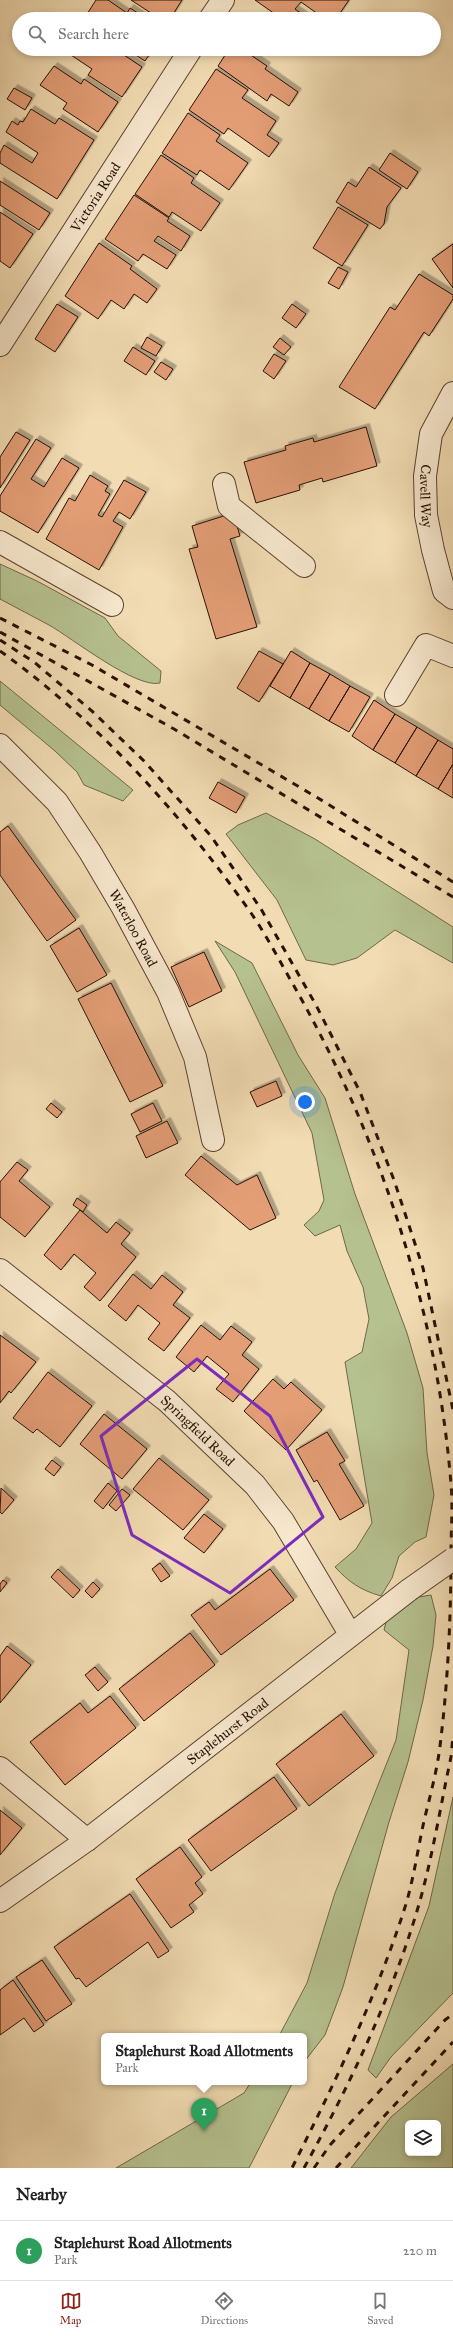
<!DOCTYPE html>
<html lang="en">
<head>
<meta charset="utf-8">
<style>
  :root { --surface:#fff; --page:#f6f6f6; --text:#222; --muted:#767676; --line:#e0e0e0; --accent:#8f2418 }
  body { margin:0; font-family:"IM FELL Great Primer",serif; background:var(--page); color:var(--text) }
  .controls { position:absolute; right:12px; bottom:12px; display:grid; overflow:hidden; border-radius:6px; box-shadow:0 2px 6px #0003 }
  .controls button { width:36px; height:36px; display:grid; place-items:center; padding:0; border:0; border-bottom:1px solid var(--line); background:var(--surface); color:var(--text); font:20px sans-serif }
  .you { position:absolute; left:305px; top:1102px; width:14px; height:14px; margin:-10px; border:3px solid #fff; border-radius:50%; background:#1a73e8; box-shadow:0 0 0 6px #1a73e833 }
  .badge { display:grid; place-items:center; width:26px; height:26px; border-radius:50%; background:var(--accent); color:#fff; font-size:13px; font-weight:700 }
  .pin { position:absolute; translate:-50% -33px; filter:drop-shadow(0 1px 2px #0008) }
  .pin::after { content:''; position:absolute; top:21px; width:14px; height:12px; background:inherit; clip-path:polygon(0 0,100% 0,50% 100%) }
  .popup { position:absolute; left:101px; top:2033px; width:206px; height:52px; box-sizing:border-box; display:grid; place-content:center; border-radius:6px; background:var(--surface); filter:drop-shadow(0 1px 3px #0005); font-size:13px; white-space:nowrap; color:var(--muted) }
  .popup b { font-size:15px; color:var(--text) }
  .popup::after { content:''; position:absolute; left:50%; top:100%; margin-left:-8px; border:8px solid transparent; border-top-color:var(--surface) }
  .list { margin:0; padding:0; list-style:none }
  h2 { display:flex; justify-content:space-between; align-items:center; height:52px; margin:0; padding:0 16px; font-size:17px }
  h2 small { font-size:13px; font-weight:400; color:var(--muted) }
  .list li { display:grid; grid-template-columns:26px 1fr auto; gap:12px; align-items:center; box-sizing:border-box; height:60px; padding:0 16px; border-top:1px solid var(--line) }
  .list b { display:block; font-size:15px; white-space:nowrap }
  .list p { margin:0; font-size:13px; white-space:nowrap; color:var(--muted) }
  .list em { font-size:13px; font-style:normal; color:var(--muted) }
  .icon { flex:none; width:22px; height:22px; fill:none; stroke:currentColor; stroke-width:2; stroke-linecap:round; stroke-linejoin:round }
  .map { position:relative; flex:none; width:453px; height:2168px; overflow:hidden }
  .search { position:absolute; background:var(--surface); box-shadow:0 2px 6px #0003; left:12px; right:12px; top:12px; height:44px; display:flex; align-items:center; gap:10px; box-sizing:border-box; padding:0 14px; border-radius:22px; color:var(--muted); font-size:15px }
  .sheet { height:112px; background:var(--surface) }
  nav { display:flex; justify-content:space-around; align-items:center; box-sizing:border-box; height:56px; border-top:1px solid var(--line); background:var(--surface); font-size:11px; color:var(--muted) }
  nav a { display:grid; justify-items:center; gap:2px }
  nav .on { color:var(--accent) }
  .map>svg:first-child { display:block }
  .green { fill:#b6c190; stroke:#6e684a; fill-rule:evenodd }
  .building { fill:#e49e76; stroke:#271004; filter:url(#shadow) }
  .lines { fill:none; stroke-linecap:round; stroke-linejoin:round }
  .minor-casing { stroke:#5a4330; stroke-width:24 }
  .minor { stroke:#f7e8ce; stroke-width:22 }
  .rail { stroke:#271004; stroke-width:3; stroke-dasharray:7 7; stroke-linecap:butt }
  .minor-bridge-casing { stroke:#5a4330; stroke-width:24; stroke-linecap:butt }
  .minor-bridge { stroke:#f7e8ce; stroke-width:22 }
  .marked { fill:none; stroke:#7b2cbf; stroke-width:3; stroke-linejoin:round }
  .labels { text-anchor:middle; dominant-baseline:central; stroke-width:3.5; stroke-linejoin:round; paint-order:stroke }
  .street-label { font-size:14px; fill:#271004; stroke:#f7e8ce }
</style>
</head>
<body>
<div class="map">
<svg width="453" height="2168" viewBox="0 0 453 2168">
  <defs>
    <filter id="shadow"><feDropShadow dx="3.5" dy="-3.5" stdDeviation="0" flood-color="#0004"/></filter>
  </defs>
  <rect width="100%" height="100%" fill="#f2dcb3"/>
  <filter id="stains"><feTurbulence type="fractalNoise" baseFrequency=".005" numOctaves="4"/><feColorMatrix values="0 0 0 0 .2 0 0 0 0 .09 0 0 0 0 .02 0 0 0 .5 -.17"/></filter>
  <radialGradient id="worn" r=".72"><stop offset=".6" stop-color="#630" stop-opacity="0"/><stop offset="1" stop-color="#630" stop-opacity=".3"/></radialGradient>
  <!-- green -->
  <path class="green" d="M0,564L37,581L105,618L118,636L161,671L160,683C136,689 72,638 49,625C33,616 16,608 0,599Z
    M0,681L133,790L123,801L84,785L77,772L55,751L0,705Z
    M266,813L315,839L453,927V963L395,930L357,958L333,965L306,960L277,900L226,834L238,825Z
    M215,941L252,963L298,1055L325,1098L355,1194L407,1333L423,1388L427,1453L434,1495L426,1537L415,1542L399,1556L392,1578L381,1596C360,1590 349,1582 335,1567L356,1549L372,1523L345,1362L362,1352L369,1319L363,1287L347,1251L340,1225L315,1236L304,1225L319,1211L324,1200L312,1133L235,972Z
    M431,1595L436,1615L433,1646L423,1700L408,1762L389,1822L343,1987L325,2035L304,2062V2036H279L307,1983L335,1893L396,1740L409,1650L384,1630L389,1610L413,1598Z
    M453,1797V1993L391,2057L376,2078L368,2070L429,1906Z
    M453,2064V2168H351L391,2117ZM408,2123H438V2153H408Z
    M251,2082H293L249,2168H116L244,2093Z"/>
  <!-- building -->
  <path class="building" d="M96,0H108L127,13L130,8L147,19H93L87,14Z
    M131,0H182L170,19H160Z
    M255,0H349L336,19H325L301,2L295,9L309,19H282Z
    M66,49H115L142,67L122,97L88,75L92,69L65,51Z
    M126,49H153L145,61Z
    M229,49H242L267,66L265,69L298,92L289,106L271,94L267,101L218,66Z
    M54,66L81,84L84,79L118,102L98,132L63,109L67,103L40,85Z
    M216,69L248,90L242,98L276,121L267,135L279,143L269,157L228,128L224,134L189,110Z
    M14,88L32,98L25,110L7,99Z
    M31,109L55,124L59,118L94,140L57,199L0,163V153L4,145L32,163L38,153L6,132L12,121L18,125L20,121L23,122Z
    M188,113L220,135L216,141L248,163L229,190L200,170L197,175L162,153Z
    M390,153L418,172L407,189L379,170Z
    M161,155L194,178L191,183L220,203L201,231L172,212L169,217L135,194Z
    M369,167L401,188L387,207L384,224L380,229L336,202L348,182L356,187Z
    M0,181L50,213L39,230L0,205Z
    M134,195L169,218L167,221L190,236L181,251L158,236L154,241L176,255L167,269L143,254L138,261L105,239Z
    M338,207L368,225L342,266L313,248Z
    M0,212L33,234L10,268L0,261Z
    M99,243L132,266L130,269L157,289L147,303L134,294L124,309L111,300L98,319L65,296Z
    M453,244V288L432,259Z
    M338,267L348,272L339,289L328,283Z
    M419,274L453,295V299L429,336L424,332L375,409L339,387L390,307L395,310Z
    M57,304L78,317L55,352L35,339Z
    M292,304L306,314L296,328L282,318Z
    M147,337L162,346L156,356L141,348Z
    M280,338L291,347L284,355L273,347Z
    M133,347L155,361L146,375L124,361Z
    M274,354L286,361L274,379L263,371Z
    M161,362L173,369L166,380L154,372Z
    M366,427L377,466L323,482L322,478L299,485L300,490L256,503L244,462L286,450L285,446L313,438L314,442Z
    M16,432L30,440L0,488V457Z
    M36,439L51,448L31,479L44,487L62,458L79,468L38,533L0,511V496Z
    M90,475L108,486L105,491L110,494L98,515L102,517L124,480L146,492L130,519L119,512L113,521L123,527L99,570L46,539L69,498L75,501Z
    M233,513L240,536L230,539L257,627L216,639L189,549L198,547L192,526Z
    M259,651L283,664L259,702L237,688Z
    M291,651L310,663L290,698L270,686Z
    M310,663L330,674L309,709L290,698Z
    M330,674L350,686L329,721L309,709Z
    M350,686L370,697L349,732L329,721Z
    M374,700L395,714L373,750L352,736Z
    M395,714L417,727L395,763L373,750Z
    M417,727L438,740L416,776L395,763Z
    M438,740L453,749V764L438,789L416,776Z
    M453,764V798L438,789Z
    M218,782L245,797L236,813L209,798Z
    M8,826L76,920L47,941L0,875V832Z
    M79,928L107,975L77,992L50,946Z
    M204,952L222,991L189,1007L171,967Z
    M111,983L163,1086L130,1102L78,999Z
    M276,1081L282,1096L257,1107L250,1092Z
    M51,1103L62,1112L57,1118L46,1109Z
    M153,1103L162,1121L140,1132L131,1114Z
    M167,1121L178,1143L146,1158L136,1136Z
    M201,1156L237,1185L257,1175L276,1218L250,1230L185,1175Z
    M17,1162L28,1170L19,1181L50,1207L25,1237L0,1217V1182Z
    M77,1198L87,1205L83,1212L73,1205Z
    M80,1210L107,1233L116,1222L130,1233L121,1244L136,1257L100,1301L84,1287L96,1273L74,1254L61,1270L44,1255Z
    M133,1274L151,1289L162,1275L183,1292L173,1305L190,1318L164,1351L148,1339L160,1323L138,1305L126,1321L108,1306Z
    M201,1325L220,1340L231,1326L252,1342L242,1355L259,1369L233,1402L216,1389L229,1374L207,1356L194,1372L176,1357Z
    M0,1335L36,1362L11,1393L9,1391L0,1403Z
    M48,1372L92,1406L60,1447L37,1429L33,1433L13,1418Z
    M273,1379L284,1389L291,1382L322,1410L286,1450L244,1411Z
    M104,1414L147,1449L122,1479L80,1444Z
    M327,1432L345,1461L339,1464L364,1506L340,1520L317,1480L314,1482L296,1450Z
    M159,1458L209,1500L183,1530L133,1489Z
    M52,1460L61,1467L54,1476L45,1469Z
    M108,1483L117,1491L103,1509L94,1501Z
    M1,1488L14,1500L2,1514L0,1512Z
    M122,1489L130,1495L116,1511L109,1505Z
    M204,1514L223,1529L204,1553L184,1538Z
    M160,1563L170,1576L161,1582L152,1569Z
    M58,1569L80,1590L73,1598L51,1577Z
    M270,1569L294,1600L221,1655L191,1615L209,1602L215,1610Z
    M3,1580L7,1583L0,1592V1584Z
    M93,1582L100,1589L92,1598L85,1591Z
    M190,1633L215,1665L144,1721L119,1689Z
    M7,1646L31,1665L0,1703V1656Z
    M95,1667L108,1682L98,1691L85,1675Z
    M110,1696L136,1728L65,1785L30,1742L80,1703L88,1713Z
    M341,1714L374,1756L309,1806L276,1764Z
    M274,1777L297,1809L211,1871L188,1840Z
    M0,1810L22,1828L0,1855Z
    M180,1847L202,1877L195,1883L203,1894L189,1905L194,1912L171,1928L136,1879Z
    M130,1894L169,1951L158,1958L148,1942L86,1987L79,1978L76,1979L54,1947Z
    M42,1960L72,2004L46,2021L16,1977Z
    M13,1980L44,2025L34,2032L24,2018L0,2035V1990Z"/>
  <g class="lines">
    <defs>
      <g id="minor">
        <path d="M210,19L223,0"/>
        <path id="s1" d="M0,345L191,49"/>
        <path id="s2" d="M453,393L431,434L425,476L426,515L433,550L444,591L453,598"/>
        <path d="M224,484L229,506L304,566"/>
        <path d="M0,542L112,605"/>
        <path d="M396,695L426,645L453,656"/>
        <path id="s3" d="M0,745L57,802L90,852L123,908L168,992L195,1057L213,1140"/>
        <path id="s4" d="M0,1270L167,1401L255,1485L283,1521L350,1634"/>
        <path d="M0,1768L87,1840"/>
        <path id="s5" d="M0,1901L87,1840L409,1590"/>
      </g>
    </defs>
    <!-- minor casing -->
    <use href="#minor" class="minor-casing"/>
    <!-- minor -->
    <use href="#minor" class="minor"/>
    <!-- rail -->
    <path class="rail" d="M0,618L92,665L318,798L453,882
      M0,632L174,729L453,897
      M0,640L34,662L93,712L144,761L211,836L261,909L316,1005L360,1092L394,1180L423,1268L453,1410
      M0,651C98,721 182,815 251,913C267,936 280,962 294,986C380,1137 437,1310 451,1484C453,1506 451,1529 451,1552C451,1616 448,1682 440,1746C437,1771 430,1796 424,1821C418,1848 414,1877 406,1904C377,1996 335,2082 292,2168
      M304,2168C349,2086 390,2001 417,1911C432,1861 440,1808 451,1757L453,1736
      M314,2168L330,2145L445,2020L453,2014
      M336,2168L453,2042"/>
    <defs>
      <path id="minor-bridge" d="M409,1590L453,1559"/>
    </defs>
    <!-- minor-bridge casing -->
    <use href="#minor-bridge" class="minor-bridge-casing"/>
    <!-- minor-bridge -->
    <use href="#minor-bridge" class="minor-bridge"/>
  </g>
  <!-- marked area -->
  <path class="marked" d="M197,1359L270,1416L323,1517L230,1593L132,1535L101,1436Z"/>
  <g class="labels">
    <!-- street labels -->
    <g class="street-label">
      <text stroke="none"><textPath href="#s1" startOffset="176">Victoria Road</textPath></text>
      <text stroke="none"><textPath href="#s2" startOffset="109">Cavell Way</textPath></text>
      <text stroke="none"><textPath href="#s3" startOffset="228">Waterloo Road</textPath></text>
      <text stroke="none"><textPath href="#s4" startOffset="255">Springfield Road</textPath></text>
      <text stroke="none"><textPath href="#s5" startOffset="284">Staplehurst Road</textPath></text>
    </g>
  </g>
  <rect width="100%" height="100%" filter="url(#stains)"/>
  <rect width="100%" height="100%" fill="url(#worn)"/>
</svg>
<div class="controls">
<button><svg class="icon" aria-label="layers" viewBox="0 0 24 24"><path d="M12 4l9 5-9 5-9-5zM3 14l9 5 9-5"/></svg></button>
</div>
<div class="you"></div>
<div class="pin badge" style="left:204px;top:2131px;background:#2e9e5b">1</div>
<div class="popup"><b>Staplehurst Road Allotments</b>Park</div>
<div class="search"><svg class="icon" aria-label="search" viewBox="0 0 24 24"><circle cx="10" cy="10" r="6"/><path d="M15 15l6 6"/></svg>Search here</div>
</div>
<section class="sheet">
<h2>Nearby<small></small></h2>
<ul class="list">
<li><span class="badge" style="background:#2e9e5b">1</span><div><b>Staplehurst Road Allotments</b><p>Park</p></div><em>220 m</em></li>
</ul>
</section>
<nav>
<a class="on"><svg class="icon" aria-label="map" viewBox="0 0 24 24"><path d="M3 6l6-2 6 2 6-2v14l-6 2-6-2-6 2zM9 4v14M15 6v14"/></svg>Map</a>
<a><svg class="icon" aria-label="directions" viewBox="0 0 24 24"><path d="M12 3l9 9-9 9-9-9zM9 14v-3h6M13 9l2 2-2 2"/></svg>Directions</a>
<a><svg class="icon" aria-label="saved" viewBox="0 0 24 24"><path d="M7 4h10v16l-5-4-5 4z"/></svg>Saved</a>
</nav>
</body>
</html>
